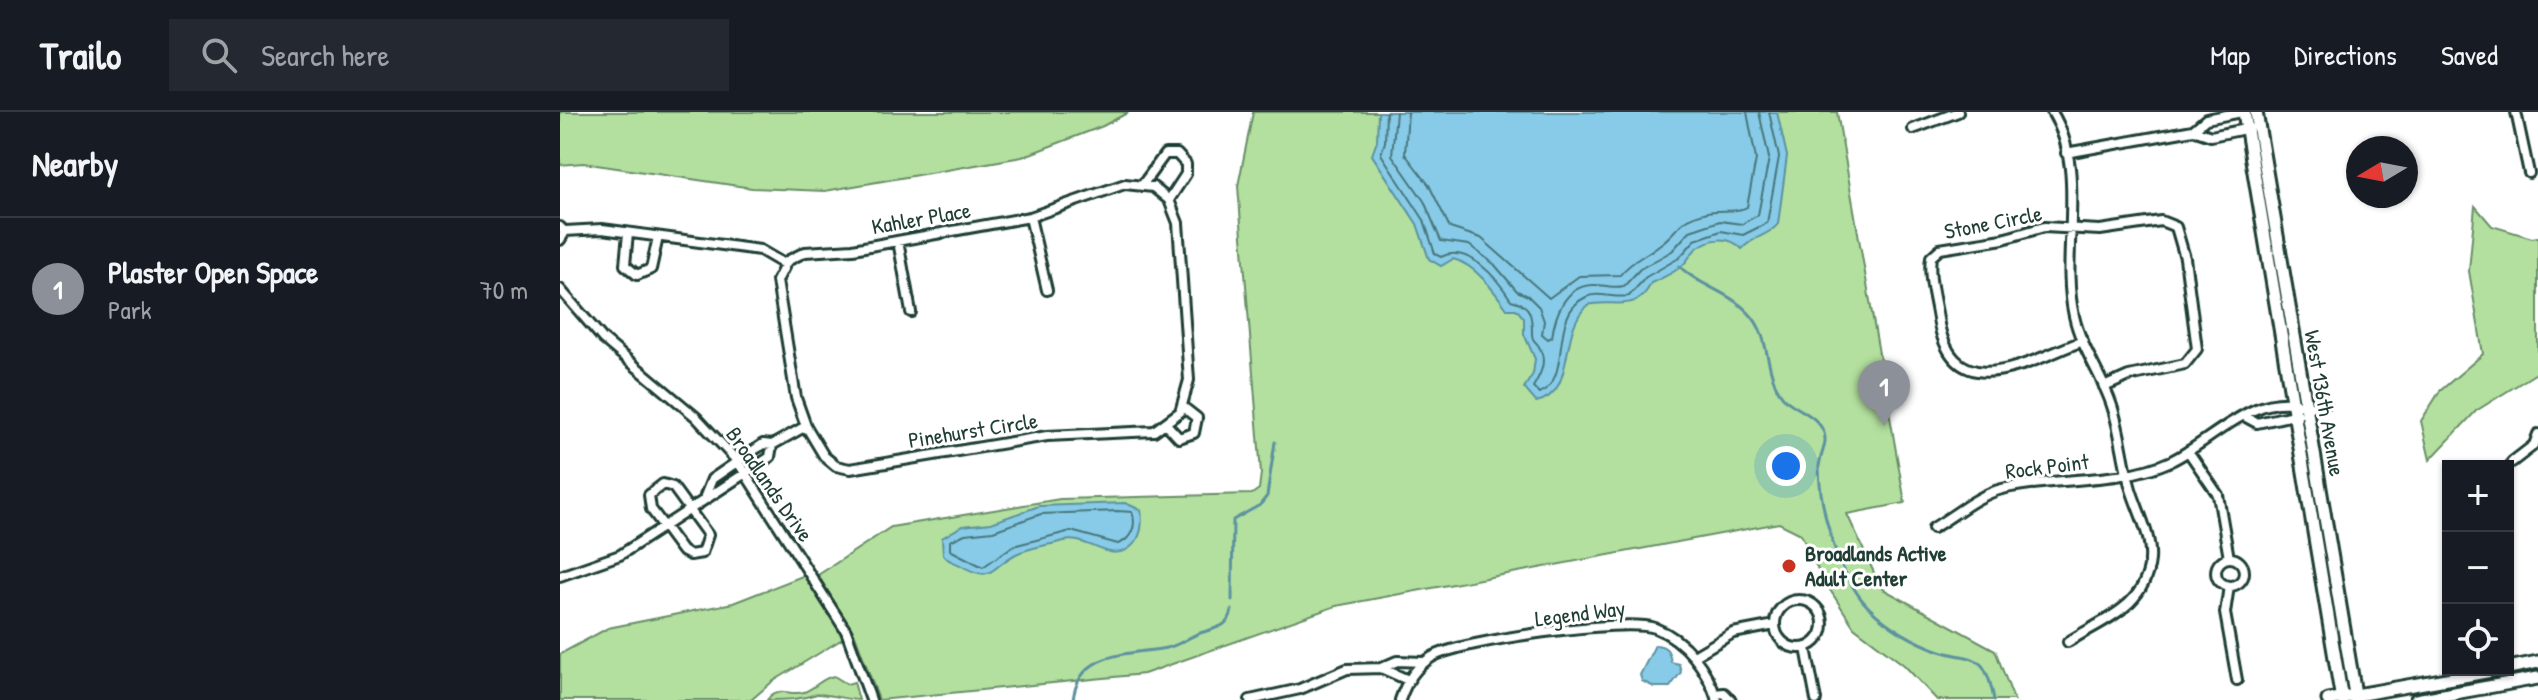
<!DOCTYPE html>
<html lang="en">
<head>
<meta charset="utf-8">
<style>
  :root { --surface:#171b24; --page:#242831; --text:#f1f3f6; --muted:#9ea1a6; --line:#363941; --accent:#8c9099 }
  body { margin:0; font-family:"Patrick Hand",sans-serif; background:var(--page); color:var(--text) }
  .controls { position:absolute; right:24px; bottom:24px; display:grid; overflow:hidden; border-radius:0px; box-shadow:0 2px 6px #0004 }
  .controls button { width:72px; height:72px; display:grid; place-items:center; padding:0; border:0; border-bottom:2px solid var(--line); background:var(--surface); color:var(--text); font:40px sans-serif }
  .compass { position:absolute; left:1786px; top:24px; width:72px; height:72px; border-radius:50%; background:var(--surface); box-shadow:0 2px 6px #0004; rotate:260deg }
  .you { position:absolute; left:1226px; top:354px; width:28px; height:28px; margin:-20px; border:6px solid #fff; border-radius:50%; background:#1a73e8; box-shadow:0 0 0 12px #1a73e833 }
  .badge { display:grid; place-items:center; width:52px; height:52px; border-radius:50%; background:var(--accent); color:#fff; font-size:26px; font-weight:700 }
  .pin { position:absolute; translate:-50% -66px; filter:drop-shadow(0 2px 4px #0008) }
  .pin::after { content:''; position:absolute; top:42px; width:28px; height:24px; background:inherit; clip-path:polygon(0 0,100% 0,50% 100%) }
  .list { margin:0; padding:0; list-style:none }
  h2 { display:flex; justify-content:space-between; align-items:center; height:104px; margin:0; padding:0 32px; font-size:34px }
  h2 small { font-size:26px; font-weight:400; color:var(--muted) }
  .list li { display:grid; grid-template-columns:52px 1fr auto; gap:24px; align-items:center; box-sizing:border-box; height:144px; padding:0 32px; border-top:2px solid var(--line) }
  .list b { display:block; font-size:30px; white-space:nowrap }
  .list p { margin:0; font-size:26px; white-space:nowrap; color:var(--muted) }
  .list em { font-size:26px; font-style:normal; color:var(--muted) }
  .icon { flex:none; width:44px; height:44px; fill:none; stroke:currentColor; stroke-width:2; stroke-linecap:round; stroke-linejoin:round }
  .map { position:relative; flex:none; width:1978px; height:588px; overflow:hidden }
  header { display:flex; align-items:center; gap:48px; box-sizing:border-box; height:112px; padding:0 40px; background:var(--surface); border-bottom:2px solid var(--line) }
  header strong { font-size:38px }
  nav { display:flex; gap:44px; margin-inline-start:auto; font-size:28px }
  .search { width:560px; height:72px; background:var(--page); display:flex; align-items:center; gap:20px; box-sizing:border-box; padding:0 28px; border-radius:0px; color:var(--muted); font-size:30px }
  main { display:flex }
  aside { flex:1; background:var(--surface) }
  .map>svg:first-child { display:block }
  .green { fill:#b3e09e; stroke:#698e69; stroke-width:2 }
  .water { fill:#87cbe8; stroke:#5d92a0; stroke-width:2 }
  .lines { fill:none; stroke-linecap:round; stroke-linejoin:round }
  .shore { stroke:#49767c; stroke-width:2 }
  .stream { stroke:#5d92a0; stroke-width:3 }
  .street-casing { stroke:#1f3d34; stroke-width:14 }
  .secondary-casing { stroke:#1f3d34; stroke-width:17 }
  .street { stroke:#fff; stroke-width:8 }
  .secondary { stroke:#fff; stroke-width:11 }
  .poi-dot { fill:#c8321e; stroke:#fff; stroke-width:3 }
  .labels { text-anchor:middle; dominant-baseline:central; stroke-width:6; stroke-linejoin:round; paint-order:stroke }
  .street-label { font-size:22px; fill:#1f3d34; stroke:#fff }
  .poi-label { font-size:22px; font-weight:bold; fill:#1f3d34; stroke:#fff; text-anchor:start }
</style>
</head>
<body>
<header>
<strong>Trailo</strong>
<div class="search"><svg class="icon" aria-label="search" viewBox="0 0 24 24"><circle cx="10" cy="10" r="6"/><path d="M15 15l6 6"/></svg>Search here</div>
<nav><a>Map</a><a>Directions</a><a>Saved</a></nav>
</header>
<main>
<aside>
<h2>Nearby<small></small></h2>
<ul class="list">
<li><span class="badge">1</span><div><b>Plaster Open Space</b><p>Park</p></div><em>70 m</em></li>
</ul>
</aside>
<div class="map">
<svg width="1978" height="588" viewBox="0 0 1978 588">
  <rect width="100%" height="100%" fill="#fff"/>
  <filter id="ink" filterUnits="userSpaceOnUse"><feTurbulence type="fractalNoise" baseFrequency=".0125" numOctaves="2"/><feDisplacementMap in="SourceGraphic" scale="16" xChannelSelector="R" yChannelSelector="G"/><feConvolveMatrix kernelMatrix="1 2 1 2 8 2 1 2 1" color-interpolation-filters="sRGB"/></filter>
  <g filter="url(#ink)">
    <!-- green -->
    <path class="green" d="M0,0H569L543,14L462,45L265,79L192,76L23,51L0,53Z
      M693,0H1277L1345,391L1287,402L1321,476L1435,538L1454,588H1377L1344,553L1294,515L1261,464L1241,422L1219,411L776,494L584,562L319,588L295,523L258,463L331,415L500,387L692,382L699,377L701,361L678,74Z
      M1915,94L1932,114L1972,126L1978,125V260L1916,299L1870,348L1861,309L1880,279L1923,242L1909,159Z
      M245,463L284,526L212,570L191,588H0V542L48,516L173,491Z
      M274,564L287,572L294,570L299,588C288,588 263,581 257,582C239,588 227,588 207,588C218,572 230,585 244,580C256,576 261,566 274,564Z"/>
    <!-- water -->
    <path class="water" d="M818,0H1217L1227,44L1218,112C1209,124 1193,124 1182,137C1170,124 1150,125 1136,137C1131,141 1129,147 1124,152C1114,161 1103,166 1091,171C1077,203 1052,186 1028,193C997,219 1018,281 976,290L964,276L973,262L975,247L964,222V206L956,197H947C935,180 915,152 893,147L881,154L869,147L857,112L812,43L817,29Z
      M565,391L581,398C583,412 582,428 568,437C547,450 526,423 504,429C489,433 470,435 456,442C428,457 433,472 398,452C391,449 387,448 383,442L382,426L402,414L431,411L479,394Z
      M1095,533C1107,534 1109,538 1111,550L1119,552L1121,560L1110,575H1094L1082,569L1080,563Z"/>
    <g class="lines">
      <!-- shore -->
      <path class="shore" d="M826,0L825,30L821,42L864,108L875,142L881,145C908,131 937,166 951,188C971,192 972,204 972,221C972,228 974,228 978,233C988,248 981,262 973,275L979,281C1014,267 987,203 1026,185C1037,179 1055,187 1069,184L1086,165L1119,146L1135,128L1161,119L1183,123L1207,111L1219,45L1209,0
        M836,0L832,43L864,89L881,129L909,133L934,152L957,179L968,184L979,195L984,209L982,222L988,227L992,225C995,203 1005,174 1032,173C1044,172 1053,177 1064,174L1080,157L1112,139L1130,119L1160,109L1182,112L1198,103L1209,46L1199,0
        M848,0L845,42L869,73L890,116L921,126L989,186L1019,164L1060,163C1072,148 1084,145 1099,133C1118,120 1117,108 1144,101C1158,96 1175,102 1187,95L1196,47L1187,0
        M558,399L572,400C577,413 572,427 558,432L511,419L453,434L423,455L390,438V429L405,422L433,419L481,402Z"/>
      <!-- stream -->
      <path class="stream" d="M1119,154C1141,176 1173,180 1193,206C1209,226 1206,259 1219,280C1229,297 1257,300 1264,321C1268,333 1259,344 1259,356C1260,399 1276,454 1302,488C1319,509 1347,526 1372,536C1411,552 1424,533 1434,588
        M672,488L673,408L700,393L707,384L715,330
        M513,588C519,538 569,543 606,536C619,534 628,525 640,521C654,516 669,516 672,498"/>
      <defs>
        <path id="street" d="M1492,0C1529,60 1499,139 1514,204C1521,236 1542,263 1552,294C1561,321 1563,350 1571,377C1578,400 1592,424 1590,448C1585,496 1543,507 1508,530
          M1956,0L1969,61
          M1353,17L1398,0
          M1633,18L1646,7L1682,0
          M1506,41L1633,18L1651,24L1690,16
          M583,72L605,42H617L626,52V62L609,88L618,111L629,268L620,300L594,319L487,324L290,357L276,354L264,344L246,314L236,286L217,169L227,149L245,140L293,137L470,105L565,72L593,75L609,88
          M470,105L487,178
          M0,115L5,120L0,128
          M5,119L42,117L200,138L224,152
          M68,121L65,153L77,163L91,157L98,125
          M338,129L351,200
          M0,177L43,227L136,305L178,350L286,519L311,588
          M1523,229C1468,249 1393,297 1378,207C1375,187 1368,165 1371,145L1380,137L1443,127L1484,115L1540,118L1601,109L1616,115L1625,146L1637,237L1625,252L1569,264L1544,275
          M1746,295L1766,292
          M1686,305L1697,311L1738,302
          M607,313L619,326L634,321L637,306L623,295
          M1628,339L1658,383L1669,446
          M1952,350L1974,333L1978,322
          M103,372L113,375L148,423L142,441L130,443L122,439L91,397L89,383Z
          M145,384L152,367L203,332L212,333L246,314
          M1373,416C1395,403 1418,383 1442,377C1497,364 1559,373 1611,349C1652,330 1698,275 1746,295
          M1656 460a14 14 0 1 1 28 0a14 14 0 1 1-28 0Z
          M0,464L60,443L210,345L212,333
          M1669,474L1665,501L1677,568
          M1215 512a24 24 0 1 1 48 0a24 24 0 1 1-48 0Z
          M1246,536L1256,588
          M1134,544L1173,521L1215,513
          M848,568L821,556L837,549L864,550
          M1155,582L1164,581L1171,588
          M690,588L740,577L787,557L821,556
          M840,588C846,570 855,555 872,545C900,529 1066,505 1095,516C1126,528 1147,557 1157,588"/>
        <path id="secondary" d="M1684,0L1782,588
          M1696,0L1796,588
          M1948,556L1978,550
          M1768,588L1937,558
          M1856,588L1978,566"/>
      </defs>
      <!-- street casing -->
      <use href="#street" class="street-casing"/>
      <!-- secondary casing -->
      <use href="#secondary" class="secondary-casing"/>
      <!-- street -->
      <use href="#street" class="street"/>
      <!-- secondary -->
      <use href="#secondary" class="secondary"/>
    </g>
  </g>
  <!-- markers -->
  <circle class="poi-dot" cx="1229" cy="454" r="8"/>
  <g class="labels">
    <!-- street labels -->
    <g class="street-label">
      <text transform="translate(361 106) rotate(-10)">Kahler Place</text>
      <text transform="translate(1433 110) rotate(-11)">Stone Circle</text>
      <text transform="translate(1765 291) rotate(80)">West 136th Avenue</text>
      <text transform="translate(413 318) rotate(-9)">Pinehurst Circle</text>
      <text transform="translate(1487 354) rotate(-7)">Rock Point</text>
      <text transform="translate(210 372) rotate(55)">Broadlands Drive</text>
      <text transform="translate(1020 501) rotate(-7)">Legend Way</text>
    </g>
    <!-- poi labels -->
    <g class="poi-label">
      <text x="1245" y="441">Broadlands Active<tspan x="1245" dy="25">Adult Center</tspan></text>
    </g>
  </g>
</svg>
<div class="controls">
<button>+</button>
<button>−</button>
<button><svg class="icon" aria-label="locate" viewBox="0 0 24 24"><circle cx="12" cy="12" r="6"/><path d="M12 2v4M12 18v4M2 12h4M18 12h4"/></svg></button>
</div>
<svg class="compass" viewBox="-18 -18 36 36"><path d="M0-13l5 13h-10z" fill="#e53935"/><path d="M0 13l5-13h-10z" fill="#9ea1a6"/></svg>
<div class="you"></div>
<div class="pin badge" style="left:1324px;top:314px">1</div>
</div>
</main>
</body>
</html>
